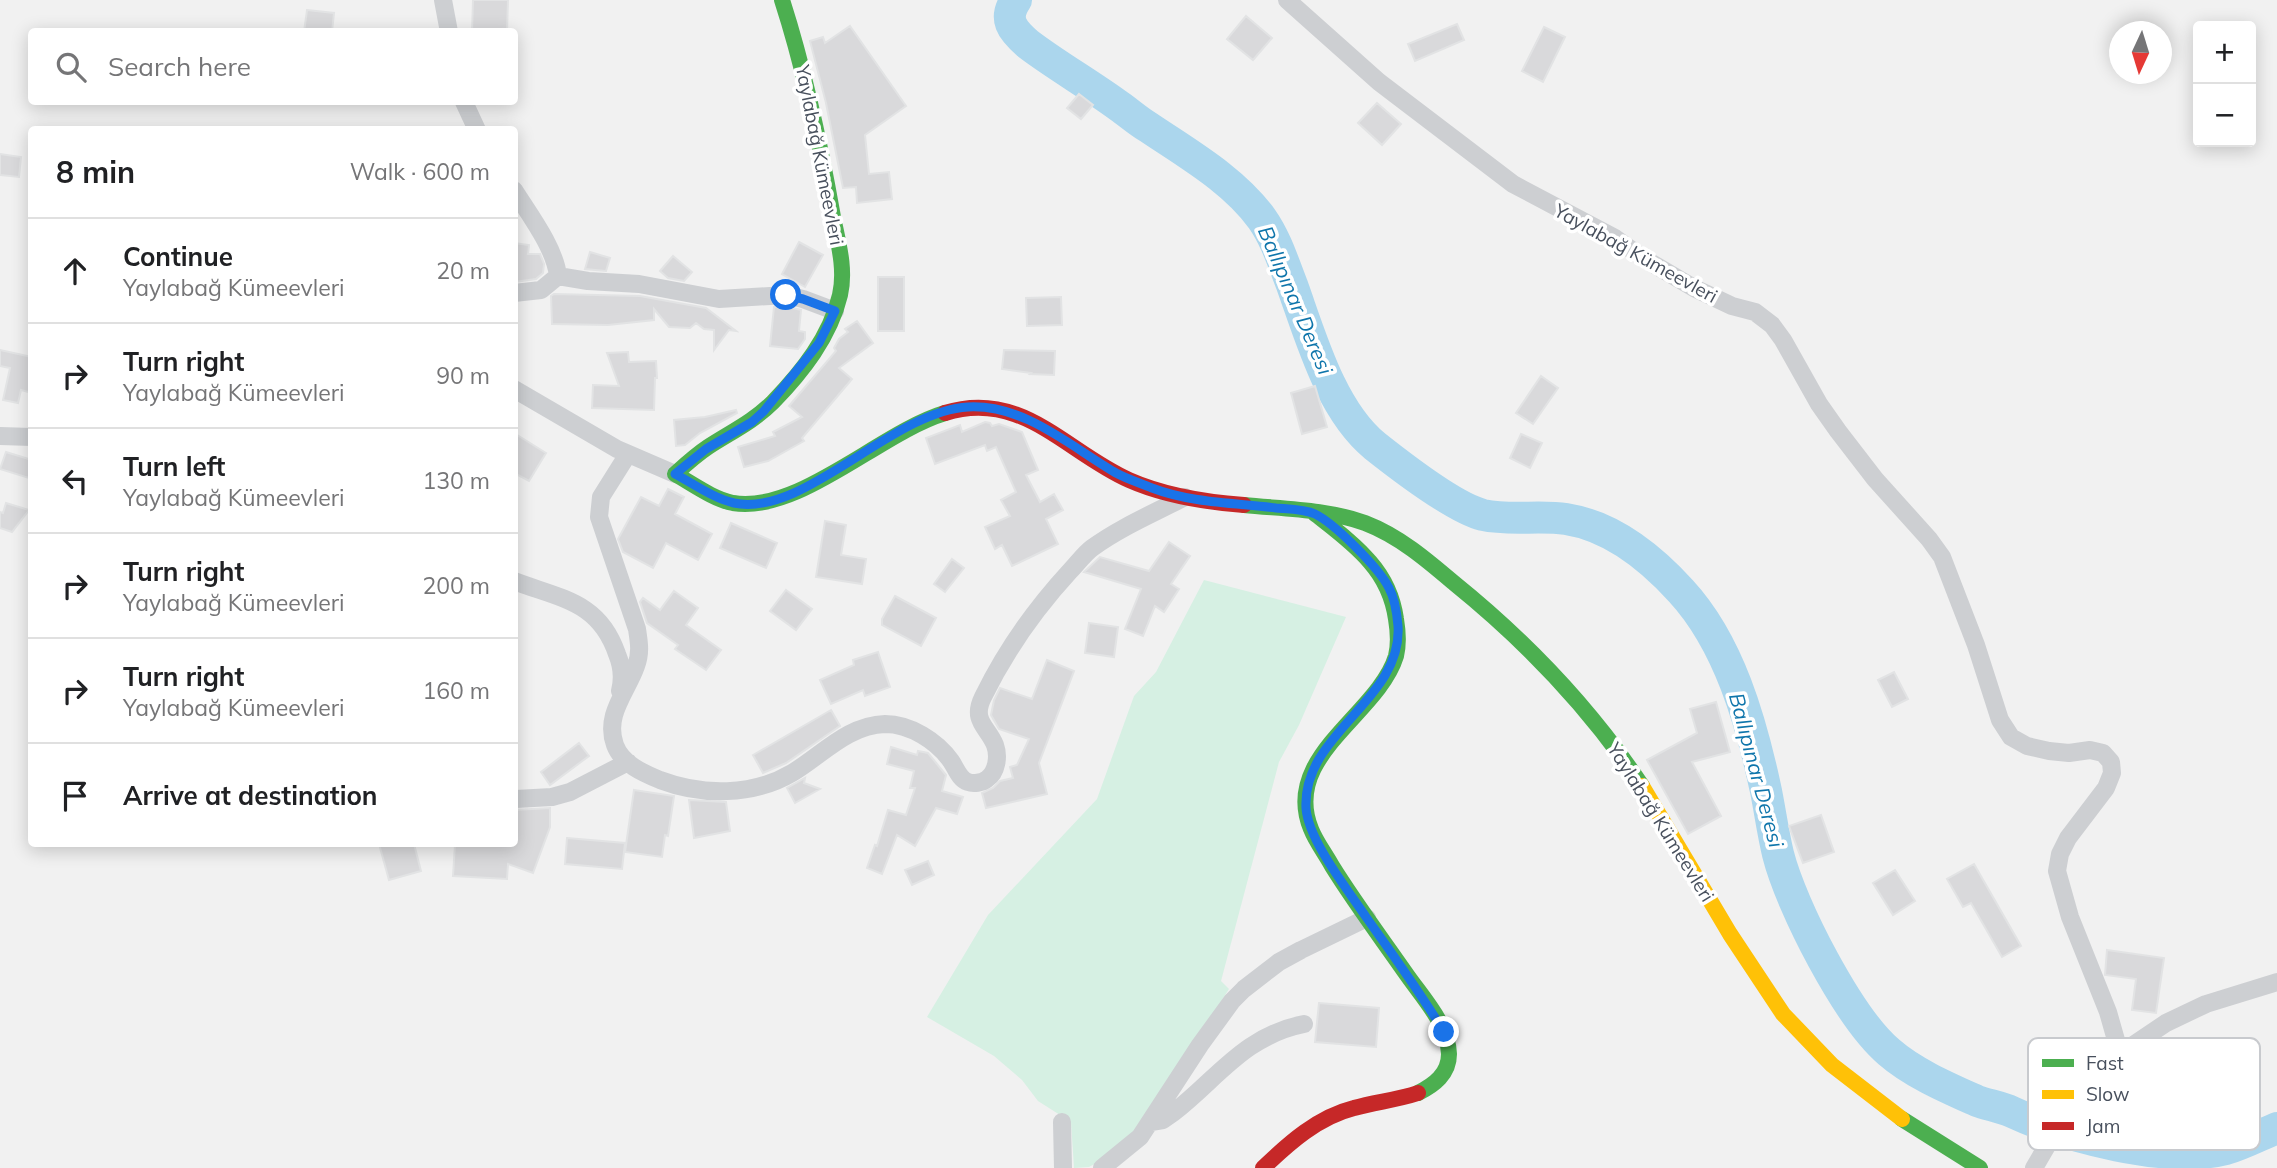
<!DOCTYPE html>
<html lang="en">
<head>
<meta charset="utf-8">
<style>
  :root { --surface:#fff; --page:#f2f2f2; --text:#202124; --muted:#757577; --line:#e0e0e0 }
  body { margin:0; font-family:Mulish,sans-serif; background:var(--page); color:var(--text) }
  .controls { position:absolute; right:21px; top:21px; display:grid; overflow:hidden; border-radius:7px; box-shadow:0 4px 18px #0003 }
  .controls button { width:63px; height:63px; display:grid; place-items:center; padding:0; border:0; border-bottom:2px solid var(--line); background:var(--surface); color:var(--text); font:35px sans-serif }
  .compass { position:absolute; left:2109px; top:21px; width:63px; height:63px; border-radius:50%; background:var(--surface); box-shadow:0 4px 18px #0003; rotate:184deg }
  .stop { position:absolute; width:21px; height:21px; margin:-16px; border:5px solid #1a73e8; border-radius:50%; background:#fff }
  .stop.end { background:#1a73e8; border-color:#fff; box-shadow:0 2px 7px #0008 }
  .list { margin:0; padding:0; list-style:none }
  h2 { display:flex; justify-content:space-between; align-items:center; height:91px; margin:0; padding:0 28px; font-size:30px }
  h2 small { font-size:23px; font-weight:400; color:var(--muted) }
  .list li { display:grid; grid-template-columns:46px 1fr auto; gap:21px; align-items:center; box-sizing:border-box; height:105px; padding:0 28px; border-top:2px solid var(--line) }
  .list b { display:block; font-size:26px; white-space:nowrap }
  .list p { margin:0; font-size:23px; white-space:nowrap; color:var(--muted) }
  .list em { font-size:23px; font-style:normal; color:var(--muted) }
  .icon { flex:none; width:38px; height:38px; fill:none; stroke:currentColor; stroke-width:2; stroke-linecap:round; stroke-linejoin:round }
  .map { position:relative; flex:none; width:2277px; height:1168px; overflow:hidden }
  .search { position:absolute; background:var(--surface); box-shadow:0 4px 18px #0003; left:28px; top:28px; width:490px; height:77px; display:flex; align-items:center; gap:18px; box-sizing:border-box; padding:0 24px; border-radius:7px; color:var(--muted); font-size:26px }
  .panel { position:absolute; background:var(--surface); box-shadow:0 4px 18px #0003; left:28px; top:126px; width:490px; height:721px; border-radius:7px }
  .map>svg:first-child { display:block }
  .green { fill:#d6f0e3 }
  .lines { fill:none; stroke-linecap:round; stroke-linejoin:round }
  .river { stroke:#abd6ed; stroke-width:32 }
  .building { fill:#d9d9db; stroke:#e2e3e4; stroke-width:2 }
  .street { stroke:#cdcfd2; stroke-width:18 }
  .fast { stroke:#4caf50; stroke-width:16 }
  .slow { stroke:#ffc107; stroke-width:16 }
  .jam { stroke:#c62828; stroke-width:16 }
  .route { stroke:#1a73e8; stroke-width:9 }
  .labels { text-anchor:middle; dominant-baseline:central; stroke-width:7; stroke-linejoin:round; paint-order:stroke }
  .street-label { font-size:19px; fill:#48505d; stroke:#fff }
  .water-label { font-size:21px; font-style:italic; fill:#0e75ab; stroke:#fff }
  .key { fill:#fff; stroke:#c8cace; stroke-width:2 }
  .key-label { font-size:19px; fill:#48505d }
</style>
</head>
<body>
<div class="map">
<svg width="2277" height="1168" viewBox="0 0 2277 1168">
  <rect width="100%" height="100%" fill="#f1f1f1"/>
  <!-- green -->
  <path class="green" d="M1204,580L1346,617L1299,725L1279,762L1221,981L1229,989L1137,1133L1111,1155L1089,1167L1074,1168L1071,1122L1038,1101L1022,1080L994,1056L927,1017L988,915L1097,799L1134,696L1156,672Z"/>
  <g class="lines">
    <!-- river -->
    <path class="river" d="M1016,0C1003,19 1012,30 1028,44C1057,66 1089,84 1119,106C1129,113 1138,121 1148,127C1188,154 1234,180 1262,219C1276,239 1283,262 1292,285C1311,338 1331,410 1375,446C1399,465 1455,508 1483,515C1510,521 1539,515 1566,519C1611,526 1651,558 1681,591C1729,643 1751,721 1766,791C1770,811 1773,833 1778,854C1791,906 1848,1017 1889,1052C1913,1073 1948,1088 1977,1101C1988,1105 2001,1107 2012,1112C2066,1137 2167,1164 2226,1149C2243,1144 2260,1135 2277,1128"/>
  </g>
  <!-- building -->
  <path class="building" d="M473,0H508L507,32H472Z
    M307,10L334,13L332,32H304Z
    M1246,16L1272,38L1253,60L1227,39Z
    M1457,24L1464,40L1415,61L1408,44Z
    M850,26L906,106L865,135L869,174L889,172L892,199L857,203L856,187L843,188L826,103L810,41L823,37L825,43Z
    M1544,27L1565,37L1543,82L1522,71Z
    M1079,94L1093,105L1081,119L1067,108Z
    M1377,103L1401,124L1382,145L1358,123Z
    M0,154L21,157L19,177L0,175Z
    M799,242L823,255L805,287L782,274Z
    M514,243L529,245L528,254H540L544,264L543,273L536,279L514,282Z
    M590,252L610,258L606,271L585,269Z
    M673,256L692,272L684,281L668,278L660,271Z
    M878,277H904V331H878Z
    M554,294L640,296L706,308L736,331L729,330L714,350V330L704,329L696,323L690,328L669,327L654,309V320L608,325L552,324L551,296Z
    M1061,297L1062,325L1027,326L1026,298Z
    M785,306L801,310L799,331L805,332V339L798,349L770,346L774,307Z
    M857,321L873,343L839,368L852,379L802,438L804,441L768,461L744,467L738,447L775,436L773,432L802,417L789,406L836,351L834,348L839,339L848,332L845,329Z
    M0,350L32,357V393L21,390L18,403L3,400L10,368L0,366Z
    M1004,350L1055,351L1054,375L1030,374L1031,373L1002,369Z
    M628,352L629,362L656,361L657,378H655L654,410L592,408L593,385L619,386L607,353Z
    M1541,376L1558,388L1533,424L1516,413Z
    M1315,386L1327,427L1302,434L1291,393Z
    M736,410L737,413L700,433L685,445L676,446L674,420L705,417Z
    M985,422L990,423L992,426L999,424L1022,432L1038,470L1026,475L1040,502L1054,494L1063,510L1046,519L1058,544L1012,566L1002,545L995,549L985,527L1010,516L1001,500L1016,492L996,447L987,451L985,445L935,464L926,438L960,425L962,432Z
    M514,433L546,453L529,481L514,473Z
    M1521,434L1542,443L1530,468L1510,458Z
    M6,452L32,460V479L0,469Z
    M668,489L684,497L675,514L712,534L698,560L666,543L653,568L623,552L618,539L641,497L659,506Z
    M6,503L29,510L12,532L0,528V512L3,513Z
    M825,521L846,525L841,555L866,559L862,584L816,577Z
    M731,523L777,543L766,568L720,548Z
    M1169,542L1190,556L1171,584L1179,589L1164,612L1155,606L1143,636L1125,629L1141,589L1084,572L1100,557L1149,571Z
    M952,559L964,568L945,592L934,584Z
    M786,590L812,609L796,630L770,611Z
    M674,591L698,608L686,625L721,650L706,670L675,649L678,645L647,623L640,602L643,598L660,610Z
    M895,596L936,618L921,646L882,625V619Z
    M1089,623L1118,627L1114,657L1085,653Z
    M878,652L890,687L865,696L863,690L831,704L820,680L854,665L853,660Z
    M1047,660L1074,671L1039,763L1047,794L986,808L982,793L993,788L1000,781L1013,778L1010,767L1017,765L1029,739L999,729L991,715L994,700L1000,688L1032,699Z
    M1894,672L1908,699L1892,707L1878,680Z
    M1716,702L1730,752L1692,762L1721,816L1688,834L1647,760L1697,733L1690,709Z
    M831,710L840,726L786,763L763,773L753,755Z
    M579,743L589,756L550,785L541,772Z
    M891,747L917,755L918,751L928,753L946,775L942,791L963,797L957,814L936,808L915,846L897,835L882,874L867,868L875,845L877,846L888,810L906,815L915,788H910L914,771L887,764Z
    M805,778L804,783L820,789L795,803L787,788Z
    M634,790L674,796L668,836L665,835L662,857L625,852Z
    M689,800L726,802L730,831L694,838Z
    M550,808V827L533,873L508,864L507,879L453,876L455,844H514V810Z
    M1821,815L1834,852L1803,863L1789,826Z
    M567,838L625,843L622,869L565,864Z
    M379,844H414L421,871L389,880Z
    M928,861L934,875L912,885L905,870Z
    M1974,864L2021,946L2002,957L1971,903L1963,907L1947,879Z
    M1895,870L1915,901L1893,915L1873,883Z
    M2107,950L2164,958L2156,1013L2132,1010L2136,979L2105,975Z
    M1319,1003L1379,1008L1376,1047L1315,1042Z"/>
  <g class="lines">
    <!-- street -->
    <path class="street" d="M443,0L449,32
      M1287,0L1379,82L1513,184L1615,238L1643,258L1694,288L1732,306L1755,312L1772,325L1783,340L1819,404L1838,431L1875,479L1929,539L1942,557L1976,645L2000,720L2011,737L2027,746L2049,751L2069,753L2090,750L2103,753L2111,762L2112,773L2106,788L2068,838L2060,854L2057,871L2070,917L2108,1012L2120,1054
      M464,102L477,130
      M514,190C529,214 555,248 558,276L541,290L514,293
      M558,276L588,281L639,284L719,299L786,295L803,299L835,311
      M514,389L617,449L675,474
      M0,436L32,437
      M628,454L601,497L599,517L637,629C639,642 641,653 636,666C627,692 604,715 615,745C622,764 643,773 660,780C702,796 753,796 792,773C822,755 848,725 885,724C910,724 937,741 951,761C956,768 959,779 968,782C973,784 982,783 987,779C997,772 999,756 995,745C988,727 971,721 983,697C1005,652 1036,608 1070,571C1077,564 1084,554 1092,548C1119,528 1154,513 1185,497
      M514,581C561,599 599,601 617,654C622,666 623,679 620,691
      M516,799L552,797L570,792L628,762
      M1062,1122L1063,1168
      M1151,1122L1163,1120L1173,1113C1218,1078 1244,1036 1304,1024
      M1102,1168L1140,1137L1200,1045L1232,1001L1244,989L1279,962L1301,950L1367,918
      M2034,1168L2069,1108L2093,1077L2120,1054L2166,1023L2206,1004L2277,982"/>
    <!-- fast -->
    <path class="fast" d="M782,0C805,71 820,143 833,217C838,242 846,269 840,295C830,337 802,372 773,402C753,422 731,432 708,447C696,455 685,465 675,474C693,484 713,499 733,503C799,514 881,432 945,413
      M1244,505C1283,509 1327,509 1365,523C1399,536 1427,560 1454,583C1527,642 1590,708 1642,786
      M1314,513C1333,528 1354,543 1370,562C1384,578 1393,598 1396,619C1398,631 1399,644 1396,656C1378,715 1281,756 1311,829C1316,842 1325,853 1332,866C1355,903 1382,939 1407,975C1423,998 1448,1024 1449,1054C1449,1074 1434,1085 1418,1093
      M1902,1119L1980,1168"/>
    <!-- slow -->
    <path class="slow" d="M1642,786L1730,934L1783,1014L1832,1065L1902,1119"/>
    <!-- jam -->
    <path class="jam" d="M945,413C1022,389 1066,452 1129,480C1165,496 1204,502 1244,505
      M1263,1168C1289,1143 1318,1117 1354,1108C1375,1102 1397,1100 1418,1093"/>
  </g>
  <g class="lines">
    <!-- route -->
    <path class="route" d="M786,295L803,299L835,311L819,343L764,411L752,422L706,449L675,474C694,484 713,498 734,503C804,518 892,411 968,407C1024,404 1070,446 1116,473C1127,479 1140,483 1152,488C1191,503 1235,503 1276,508C1287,509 1304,509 1315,514C1334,523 1379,568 1389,588C1395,599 1397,614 1398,626C1403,700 1302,733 1306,808C1308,840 1348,890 1366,917C1393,955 1420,992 1444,1032"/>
  </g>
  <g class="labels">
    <!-- street labels -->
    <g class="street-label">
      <text transform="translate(820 155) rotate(79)">Yaylabağ Kümeevleri</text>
      <text transform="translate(1636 253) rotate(29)">Yaylabağ Kümeevleri</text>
      <text transform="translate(1661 822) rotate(58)">Yaylabağ Kümeevleri</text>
    </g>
    <!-- water labels -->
    <g class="water-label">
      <text transform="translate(1296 300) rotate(67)">Ballıpınar Deresi</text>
      <text transform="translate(1757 770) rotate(75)">Ballıpınar Deresi</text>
    </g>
  </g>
  <!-- legend -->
  <rect x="2028" y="1038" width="232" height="112" rx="10" class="key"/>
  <rect x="2042" y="1059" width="32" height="8" fill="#4caf50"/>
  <rect x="2042" y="1090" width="32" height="9" fill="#ffc107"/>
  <rect x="2042" y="1122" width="32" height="8" fill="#c62828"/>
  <g class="key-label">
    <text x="2086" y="1070">Fast</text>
    <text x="2086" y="1101">Slow</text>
    <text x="2086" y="1133">Jam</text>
  </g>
</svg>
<div class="controls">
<button>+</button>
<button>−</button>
</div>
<svg class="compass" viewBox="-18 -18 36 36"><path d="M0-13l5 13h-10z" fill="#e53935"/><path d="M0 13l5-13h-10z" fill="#757577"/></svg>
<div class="stop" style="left:786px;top:295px"></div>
<div class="stop end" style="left:1444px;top:1032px"></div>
<div class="search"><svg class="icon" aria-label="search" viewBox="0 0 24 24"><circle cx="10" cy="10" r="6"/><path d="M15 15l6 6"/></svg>Search here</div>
<section class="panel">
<h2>8 min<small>Walk · 600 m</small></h2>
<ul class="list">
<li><svg class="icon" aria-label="ahead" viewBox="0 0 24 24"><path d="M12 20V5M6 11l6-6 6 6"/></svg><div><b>Continue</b><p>Yaylabağ Kümeevleri</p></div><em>20 m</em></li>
<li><svg class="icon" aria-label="right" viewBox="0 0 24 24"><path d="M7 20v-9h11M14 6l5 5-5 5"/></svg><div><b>Turn right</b><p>Yaylabağ Kümeevleri</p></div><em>90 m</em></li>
<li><svg class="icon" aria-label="left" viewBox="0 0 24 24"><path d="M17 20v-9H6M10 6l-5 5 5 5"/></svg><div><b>Turn left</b><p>Yaylabağ Kümeevleri</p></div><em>130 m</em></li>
<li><svg class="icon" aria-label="right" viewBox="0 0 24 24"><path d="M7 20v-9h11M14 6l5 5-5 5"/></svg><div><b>Turn right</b><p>Yaylabağ Kümeevleri</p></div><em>200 m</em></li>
<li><svg class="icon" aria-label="right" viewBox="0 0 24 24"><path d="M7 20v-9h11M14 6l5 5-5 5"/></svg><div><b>Turn right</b><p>Yaylabağ Kümeevleri</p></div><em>160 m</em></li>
<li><svg class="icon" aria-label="arrive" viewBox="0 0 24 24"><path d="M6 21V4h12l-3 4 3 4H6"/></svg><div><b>Arrive at destination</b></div></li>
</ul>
</section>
</div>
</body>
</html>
